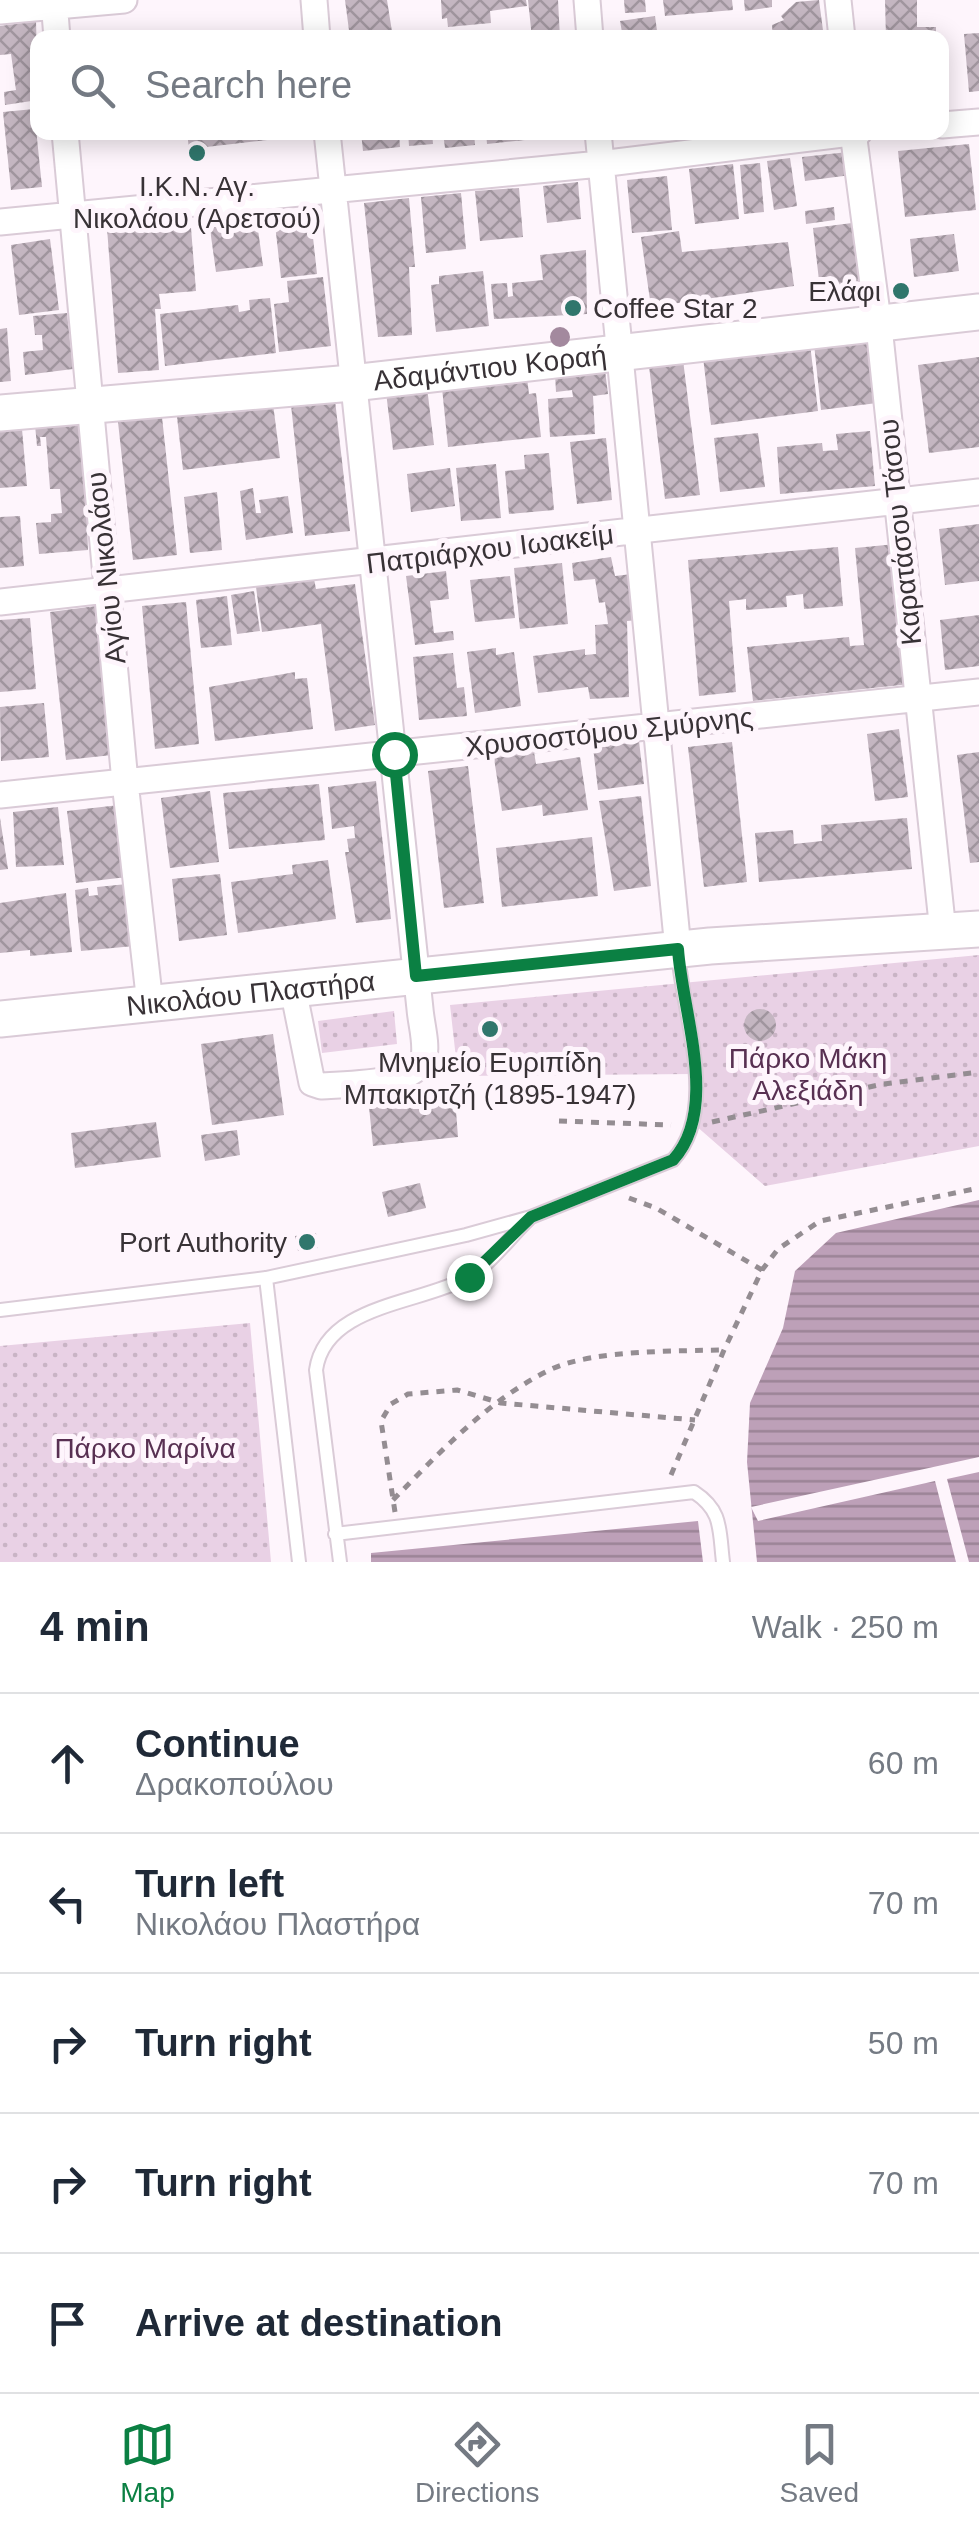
<!DOCTYPE html>
<html lang="en">
<head>
<meta charset="utf-8">
<style>
  :root { --surface:#fff; --page:#f6f6f7; --text:#1f2937; --muted:#747a83; --line:#e0e1e3; --accent:#0b8043 }
  body { margin:0; font-family:Helvetica,sans-serif; background:var(--page); color:var(--text) }
  .stop { position:absolute; width:30px; height:30px; margin:-22px; border:8px solid #0b8043; border-radius:50%; background:#fff }
  .stop.end { background:#0b8043; border-color:#fff; box-shadow:0 2px 10px #0008 }
  .list { margin:0; padding:0; list-style:none }
  h2 { display:flex; justify-content:space-between; align-items:center; height:130px; margin:0; padding:0 40px; font-size:42px }
  h2 small { font-size:32px; font-weight:400; color:var(--muted) }
  .list li { display:grid; grid-template-columns:65px 1fr auto; gap:30px; align-items:center; box-sizing:border-box; height:140px; padding:0 40px; border-top:2px solid var(--line) }
  .list b { display:block; font-size:38px; white-space:nowrap }
  .list p { margin:0; font-size:32px; white-space:nowrap; color:var(--muted) }
  .list em { font-size:32px; font-style:normal; color:var(--muted) }
  .icon { flex:none; width:55px; height:55px; fill:none; stroke:currentColor; stroke-width:2; stroke-linecap:round; stroke-linejoin:round }
  .map { position:relative; flex:none; width:979px; height:1562px; overflow:hidden }
  .search { position:absolute; background:var(--surface); box-shadow:0 5px 25px #0003; left:30px; right:30px; top:30px; height:110px; display:flex; align-items:center; gap:25px; box-sizing:border-box; padding:0 35px; border-radius:20px; color:var(--muted); font-size:38px }
  .sheet { height:830px; background:var(--surface) }
  nav { display:flex; justify-content:space-around; align-items:center; box-sizing:border-box; height:140px; border-top:2px solid var(--line); background:var(--surface); font-size:28px; color:var(--muted) }
  nav a { display:grid; justify-items:center; gap:5px }
  nav .on { color:var(--accent) }
  .map>svg:first-child { display:block }
  .park { fill:url(#park-dots) }
  .water { fill:url(#water-rules) }
  .pier { fill:#fef5fc }
  .building { fill:url(#building-cross-hatch) }
  .lines { fill:none; stroke-linecap:round; stroke-linejoin:round }
  .lane-casing { stroke:#dacbd7; stroke-width:16 }
  .street-casing { stroke:#dacbd7; stroke-width:29 }
  .secondary-casing { stroke:#dacbd7; stroke-width:39 }
  .path { stroke:#948d92; stroke-width:5; stroke-dasharray:8 8; stroke-linecap:butt }
  .lane { stroke:#fff; stroke-width:12 }
  .street { stroke:#fff; stroke-width:25 }
  .secondary { stroke:#fff; stroke-width:35 }
  .tree { fill:#a3899e }
  .route { stroke:#0b8043; stroke-width:12 }
  .poi-dot { fill:#30766c; stroke:#fef5fc; stroke-width:4 }
  .labels { text-anchor:middle; dominant-baseline:central; stroke-width:10; stroke-linejoin:round; paint-order:stroke }
  .poi-label { font-size:28px; fill:#383236; stroke:#fef5fc }
  .street-label { font-size:28px; fill:#383236; stroke:#fef5fc }
  .park-label { font-size:28px; fill:#583052; stroke:#fef5fc }
</style>
</head>
<body>
<div class="map">
<svg width="979" height="1562" viewBox="0 0 979 1562">
  <defs>
    <pattern id="park-dots" width="8" height="8" patternUnits="userSpaceOnUse" patternTransform="scale(2.5)"><rect width="8" height="8" fill="#e9d1e5"/><path d="M2 2h.1M6 6h.1" fill="none" stroke="#c9b4c5" stroke-width="1.8" stroke-linecap="round"/></pattern>
    <pattern id="water-rules" width="6" height="5" patternUnits="userSpaceOnUse" patternTransform="scale(2.5)"><rect width="6" height="5" fill="#bda0b8"/><path d="M0 2.5h6" fill="none" stroke="#9b8396"/></pattern>
    <pattern id="building-cross-hatch" width="8" height="8" patternUnits="userSpaceOnUse" patternTransform="scale(2.5)"><rect width="8" height="8" fill="#c4b6c1"/><path d="M0 0l8 8M0 8l8-8" fill="none" stroke="#a0959e"/></pattern>
  </defs>
  <rect width="100%" height="100%" fill="#fef5fc"/>
  <!-- park -->
  <path class="park" d="M979,955V1146L765,1186L695,1125L694,1074L458,1076L450,1005Z
    M394,1011L397,1044L322,1053L318,1021Z
    M250,1323L271,1562H0V1346Z"/>
  <!-- water -->
  <path class="water" d="M979,1200V1562H757L747,1462L750,1403L783,1328L795,1271L836,1233Z
    M698,1521L703,1562H371V1553Z"/>
  <!-- pier -->
  <path class="pier" d="M979,1457V1472L947,1479L969,1562H956L935,1481L758,1521L751,1507Z"/>
  <!-- building -->
  <path class="building" d="M345,0H387L393,38H350Z
    M441,0H526L527,6L490,11L491,23L448,27L447,18L442,19Z
    M528,0H558L560,38H532Z
    M624,0H645L646,12L625,13Z
    M663,0H732L733,10L665,16Z
    M744,0H772V7L745,11Z
    M819,0L824,38H773L772,25L784,20L781,16L796,2Z
    M885,0H917V27H936V38H886Z
    M655,16L658,38H623L620,21Z
    M36,21L38,100L5,105L4,92L16,90L11,54L0,55V26Z
    M979,33V91L969,92L964,34Z
    M34,109L42,187L11,190L3,112Z
    M187,132H285V138L189,149Z
    M361,132H399L400,147L363,151Z
    M408,132H432L433,144L409,146Z
    M443,132H474L475,145L445,148Z
    M486,132H573V135L487,144Z
    M969,144L976,210L905,217L898,151Z
    M848,152L851,175L805,181L802,157Z
    M790,158L797,206L774,210L767,161Z
    M760,163L764,212L744,214L740,165Z
    M733,164L739,219L695,224L689,169Z
    M667,176L672,230L632,233L627,180Z
    M578,182L581,219L547,223L543,186Z
    M519,188L523,237L480,241L475,191Z
    M461,193L466,249L426,253L421,197Z
    M409,198L415,267H409L412,335L378,337L364,203Z
    M834,207L835,220L806,224L805,211Z
    M310,210L317,274L281,278L274,215Z
    M256,215L263,266L216,272L209,222Z
    M852,223L861,294L821,298L813,228Z
    M154,225L155,231L191,228L196,291L159,294L161,309H155L159,370L118,373L107,228Z
    M679,231L682,252L788,242L794,286L651,307L641,237Z
    M954,234L959,271L914,277L910,239Z
    M50,239L59,310L19,315L11,245Z
    M586,250L587,314L494,319L491,284L507,283L508,297L513,296L512,283L543,280L540,255Z
    M483,271L489,326L436,332L431,285L439,284V276Z
    M323,277L331,346L279,352L274,304L289,302L287,281Z
    M270,298L276,353L165,366L160,314L238,305L239,312L250,310L249,300Z
    M67,313L73,369L25,375L23,352L43,350L42,335H35L33,316Z
    M7,328L11,381L0,382V329Z
    M869,337L877,403L821,410L814,344Z
    M810,344L818,411L711,425L703,357Z
    M979,357V447L929,453L918,365Z
    M683,360L700,495L665,499L649,366Z
    M605,370L608,394L593,396L595,434L550,437L548,399L573,397L572,390L556,392L555,374Z
    M527,378L529,394L536,393L541,437L448,447L442,388Z
    M427,387L434,445L393,450L386,392Z
    M335,400L350,531L305,536L291,405Z
    M273,404L280,458L183,470L177,417Z
    M162,417L177,555L133,560L118,422Z
    M83,421L88,550L39,554L36,523L51,522V514L62,513L60,489H50L46,437H40L41,446H37L35,425Z
    M22,429L27,486L0,488V431Z
    M870,431L875,486L780,494L777,447L822,443L823,451L838,450L836,434Z
    M758,433L765,487L720,492L714,438Z
    M606,438L612,500L577,504L570,442Z
    M549,453L554,510L509,514L505,471L525,469L524,455Z
    M496,464L501,518L461,521L456,468Z
    M450,468L455,506L411,512L407,474Z
    M253,488L256,513H261L259,500L288,496L293,533L246,540L240,491Z
    M217,492L222,550L190,553L184,497Z
    M20,516L24,566L0,568V517Z
    M979,524V581L945,585L939,529Z
    M896,544L910,684L753,701L747,647L849,637L850,646L864,645L855,548Z
    M838,547L843,606L804,609L803,594L786,596L787,607L746,610V599L729,601L736,692L699,696L688,560Z
    M611,557L615,576L632,574L638,620L627,621L629,697L590,699L588,687L538,693L533,656L585,649V655L596,654L595,625L608,624L605,602L599,603L595,579L574,581L572,563Z
    M562,563L568,624L520,629L514,568Z
    M446,571L449,599L430,601L434,633L453,631L454,640L415,645L406,576Z
    M510,576L515,618L475,622L470,580Z
    M314,579L316,589L355,584L375,725L335,731L321,624L262,632L256,587Z
    M254,591L260,631L237,634L231,595Z
    M227,596L232,645L201,648L196,600Z
    M186,602L199,744L155,749L142,606Z
    M96,606L112,755L66,760L50,612Z
    M979,615V666L945,670L940,620Z
    M30,618L36,689L0,692V620Z
    M496,648V655L514,652L521,706L475,713L467,652Z
    M453,653L457,688L464,687L467,716L419,720L413,657Z
    M295,672V679L307,678L313,729L215,741L209,687Z
    M44,703L49,757L1,761L0,707Z
    M899,729L908,797L875,801L867,734Z
    M639,741L644,784L598,790L593,747Z
    M732,742L747,882L704,887L688,747Z
    M534,752L536,764L580,757L588,810L543,816L542,805L502,811L494,758Z
    M979,752V862L970,863L957,755Z
    M468,766L484,903L444,908L428,771Z
    M376,781L391,919L356,923L345,852H349L347,839L355,838L354,826L332,829L328,787Z
    M319,784L325,840L229,849L223,793Z
    M210,791L219,862L170,868L161,798Z
    M641,796L651,886L614,891L599,801Z
    M119,805L127,877L76,883L67,811Z
    M58,807L64,865L16,867L13,812Z
    M0,818L8,869L0,870Z
    M907,818L912,869L759,882L755,833L793,830L794,844L822,841L821,825Z
    M592,837L598,896L502,907L496,848Z
    M328,860L336,919L238,933L231,882L293,874L292,865Z
    M220,874L227,935L179,941L172,879Z
    M127,884L134,946L81,951L75,890L88,888L89,896L98,895L97,887Z
    M66,893L72,952L30,956V950L0,953V903Z
    M744 1025a16 16 0 1 1 32 0a16 16 0 1 1-32 0Z
    M273,1034L284,1115L212,1125L201,1044Z
    M455,1098L458,1137L373,1146L369,1107Z
    M156,1122L161,1157L75,1168L71,1133Z
    M237,1130L240,1155L205,1161L201,1135Z
    M420,1183L426,1208L388,1217L382,1192Z
    M316,1233L318,1248L298,1251L295,1236Z"/>
  <g class="lines">
    <defs>
      <path id="lane" d="M266,1278L299,1562
        M0,1310L266,1278L466,1235L531,1217L673,1160C720,1109 682,1014 678,952
        M335,1534L694,1492C723,1511 719,1530 723,1562
        M340,1562L316,1370C325,1305 419,1304 467,1278C490,1265 510,1237 529,1219"/>
      <path id="street" d="M54,0L57,38
        M314,0L317,38
        M587,0L590,38
        M838,0L842,38
        M0,11L124,0
        M942,125L979,122
        M65,132L125,782L150,1004
        M598,132L678,949
        M853,132L880,336L943,932
        M0,222L600,164L859,132
        M0,602L979,492
        M0,795L979,692
        M293,989L312,1083L321,1086C346,1084 417,1086 424,1057C427,1043 421,1023 420,1009L327,132"/>
      <g id="secondary">
        <path id="s1" d="M0,413L352,383L979,312"/>
        <path id="s2" d="M0,1019L710,946L979,929"/>
      </g>
    </defs>
    <!-- lane casing -->
    <use href="#lane" class="lane-casing"/>
    <!-- street casing -->
    <use href="#street" class="street-casing"/>
    <!-- secondary casing -->
    <use href="#secondary" class="secondary-casing"/>
    <!-- path -->
    <path class="path" d="M559,1121L671,1125
      M712,1122L883,1084L979,1072
      M629,1198L656,1208L762,1270
      M671,1475L724,1350L762,1270L778,1249L820,1221L979,1188
      M393,1500C441,1451 491,1397 554,1368C595,1350 679,1351 724,1350
      M395,1512L381,1421L391,1404L408,1394L457,1390L501,1403L695,1420"/>
    <!-- lane -->
    <use href="#lane" class="lane"/>
    <!-- street -->
    <use href="#street" class="street"/>
    <!-- secondary -->
    <use href="#secondary" class="secondary"/>
  </g>
  <!-- trees -->
  <circle class="tree" cx="560" cy="337" r="10"/>
  <g class="lines">
    <!-- route -->
    <path class="route" d="M394,754L416,976L678,949C682,1012 720,1109 673,1160L531,1217L469,1277"/>
  </g>
  <!-- markers -->
  <g class="poi-dot">
    <circle cx="197" cy="153" r="10"/>
    <circle cx="901" cy="291" r="10"/>
    <circle cx="573" cy="308" r="10"/>
    <circle cx="490" cy="1029" r="10"/>
    <circle cx="307" cy="1242" r="10"/>
  </g>
  <g class="labels">
    <!-- poi labels -->
    <g class="poi-label">
      <text x="197" y="186">Ι.Κ.Ν. Αγ.<tspan x="197" dy="32">Νικολάου (Αρετσού)</tspan></text>
      <text x="881" y="291" text-anchor="end">Ελάφι</text>
      <text x="593" y="308" text-anchor="start">Coffee Star 2</text>
      <text x="490" y="1062">Μνημείο Ευριπίδη<tspan x="490" dy="32">Μπακιρτζή (1895-1947)</tspan></text>
      <text x="287" y="1242" text-anchor="end">Port Authority</text>
    </g>
    <!-- street labels -->
    <g class="street-label">
      <text stroke="none"><textPath href="#s1" startOffset="492">Αδαμάντιου Κοραή</textPath></text>
      <text transform="translate(900 532) rotate(-96)">Καρατάσου Τάσου</text>
      <text transform="translate(490 549) rotate(-7)">Πατριάρχου Ιωακείμ</text>
      <text transform="translate(106 568) rotate(-96)">Αγίου Νικολάου</text>
      <text transform="translate(609 732) rotate(-6)">Χρυσοστόμου Σμύρνης</text>
      <text stroke="none"><textPath href="#s2" startOffset="252">Νικολάου Πλαστήρα</textPath></text>
    </g>
    <!-- park labels -->
    <g class="park-label">
      <text x="808" y="1058">Πάρκο Μάκη<tspan x="808" dy="32">Αλεξιάδη</tspan></text>
      <text x="145" y="1448">Πάρκο Μαρίνα</text>
    </g>
  </g>
</svg>
<div class="stop" style="left:394px;top:754px"></div>
<div class="stop end" style="left:469px;top:1277px"></div>
<div class="search"><svg class="icon" aria-label="search" viewBox="0 0 24 24"><circle cx="10" cy="10" r="6"/><path d="M15 15l6 6"/></svg>Search here</div>
</div>
<section class="sheet">
<h2>4 min<small>Walk · 250 m</small></h2>
<ul class="list">
<li><svg class="icon" aria-label="ahead" viewBox="0 0 24 24"><path d="M12 20V5M6 11l6-6 6 6"/></svg><div><b>Continue</b><p>Δρακοπούλου</p></div><em>60 m</em></li>
<li><svg class="icon" aria-label="left" viewBox="0 0 24 24"><path d="M17 20v-9H6M10 6l-5 5 5 5"/></svg><div><b>Turn left</b><p>Νικολάου Πλαστήρα</p></div><em>70 m</em></li>
<li><svg class="icon" aria-label="right" viewBox="0 0 24 24"><path d="M7 20v-9h11M14 6l5 5-5 5"/></svg><div><b>Turn right</b></div><em>50 m</em></li>
<li><svg class="icon" aria-label="right" viewBox="0 0 24 24"><path d="M7 20v-9h11M14 6l5 5-5 5"/></svg><div><b>Turn right</b></div><em>70 m</em></li>
<li><svg class="icon" aria-label="arrive" viewBox="0 0 24 24"><path d="M6 21V4h12l-3 4 3 4H6"/></svg><div><b>Arrive at destination</b></div></li>
</ul>
</section>
<nav>
<a class="on"><svg class="icon" aria-label="map" viewBox="0 0 24 24"><path d="M3 6l6-2 6 2 6-2v14l-6 2-6-2-6 2zM9 4v14M15 6v14"/></svg>Map</a>
<a><svg class="icon" aria-label="directions" viewBox="0 0 24 24"><path d="M12 3l9 9-9 9-9-9zM9 14v-3h6M13 9l2 2-2 2"/></svg>Directions</a>
<a><svg class="icon" aria-label="saved" viewBox="0 0 24 24"><path d="M7 4h10v16l-5-4-5 4z"/></svg>Saved</a>
</nav>
</body>
</html>
